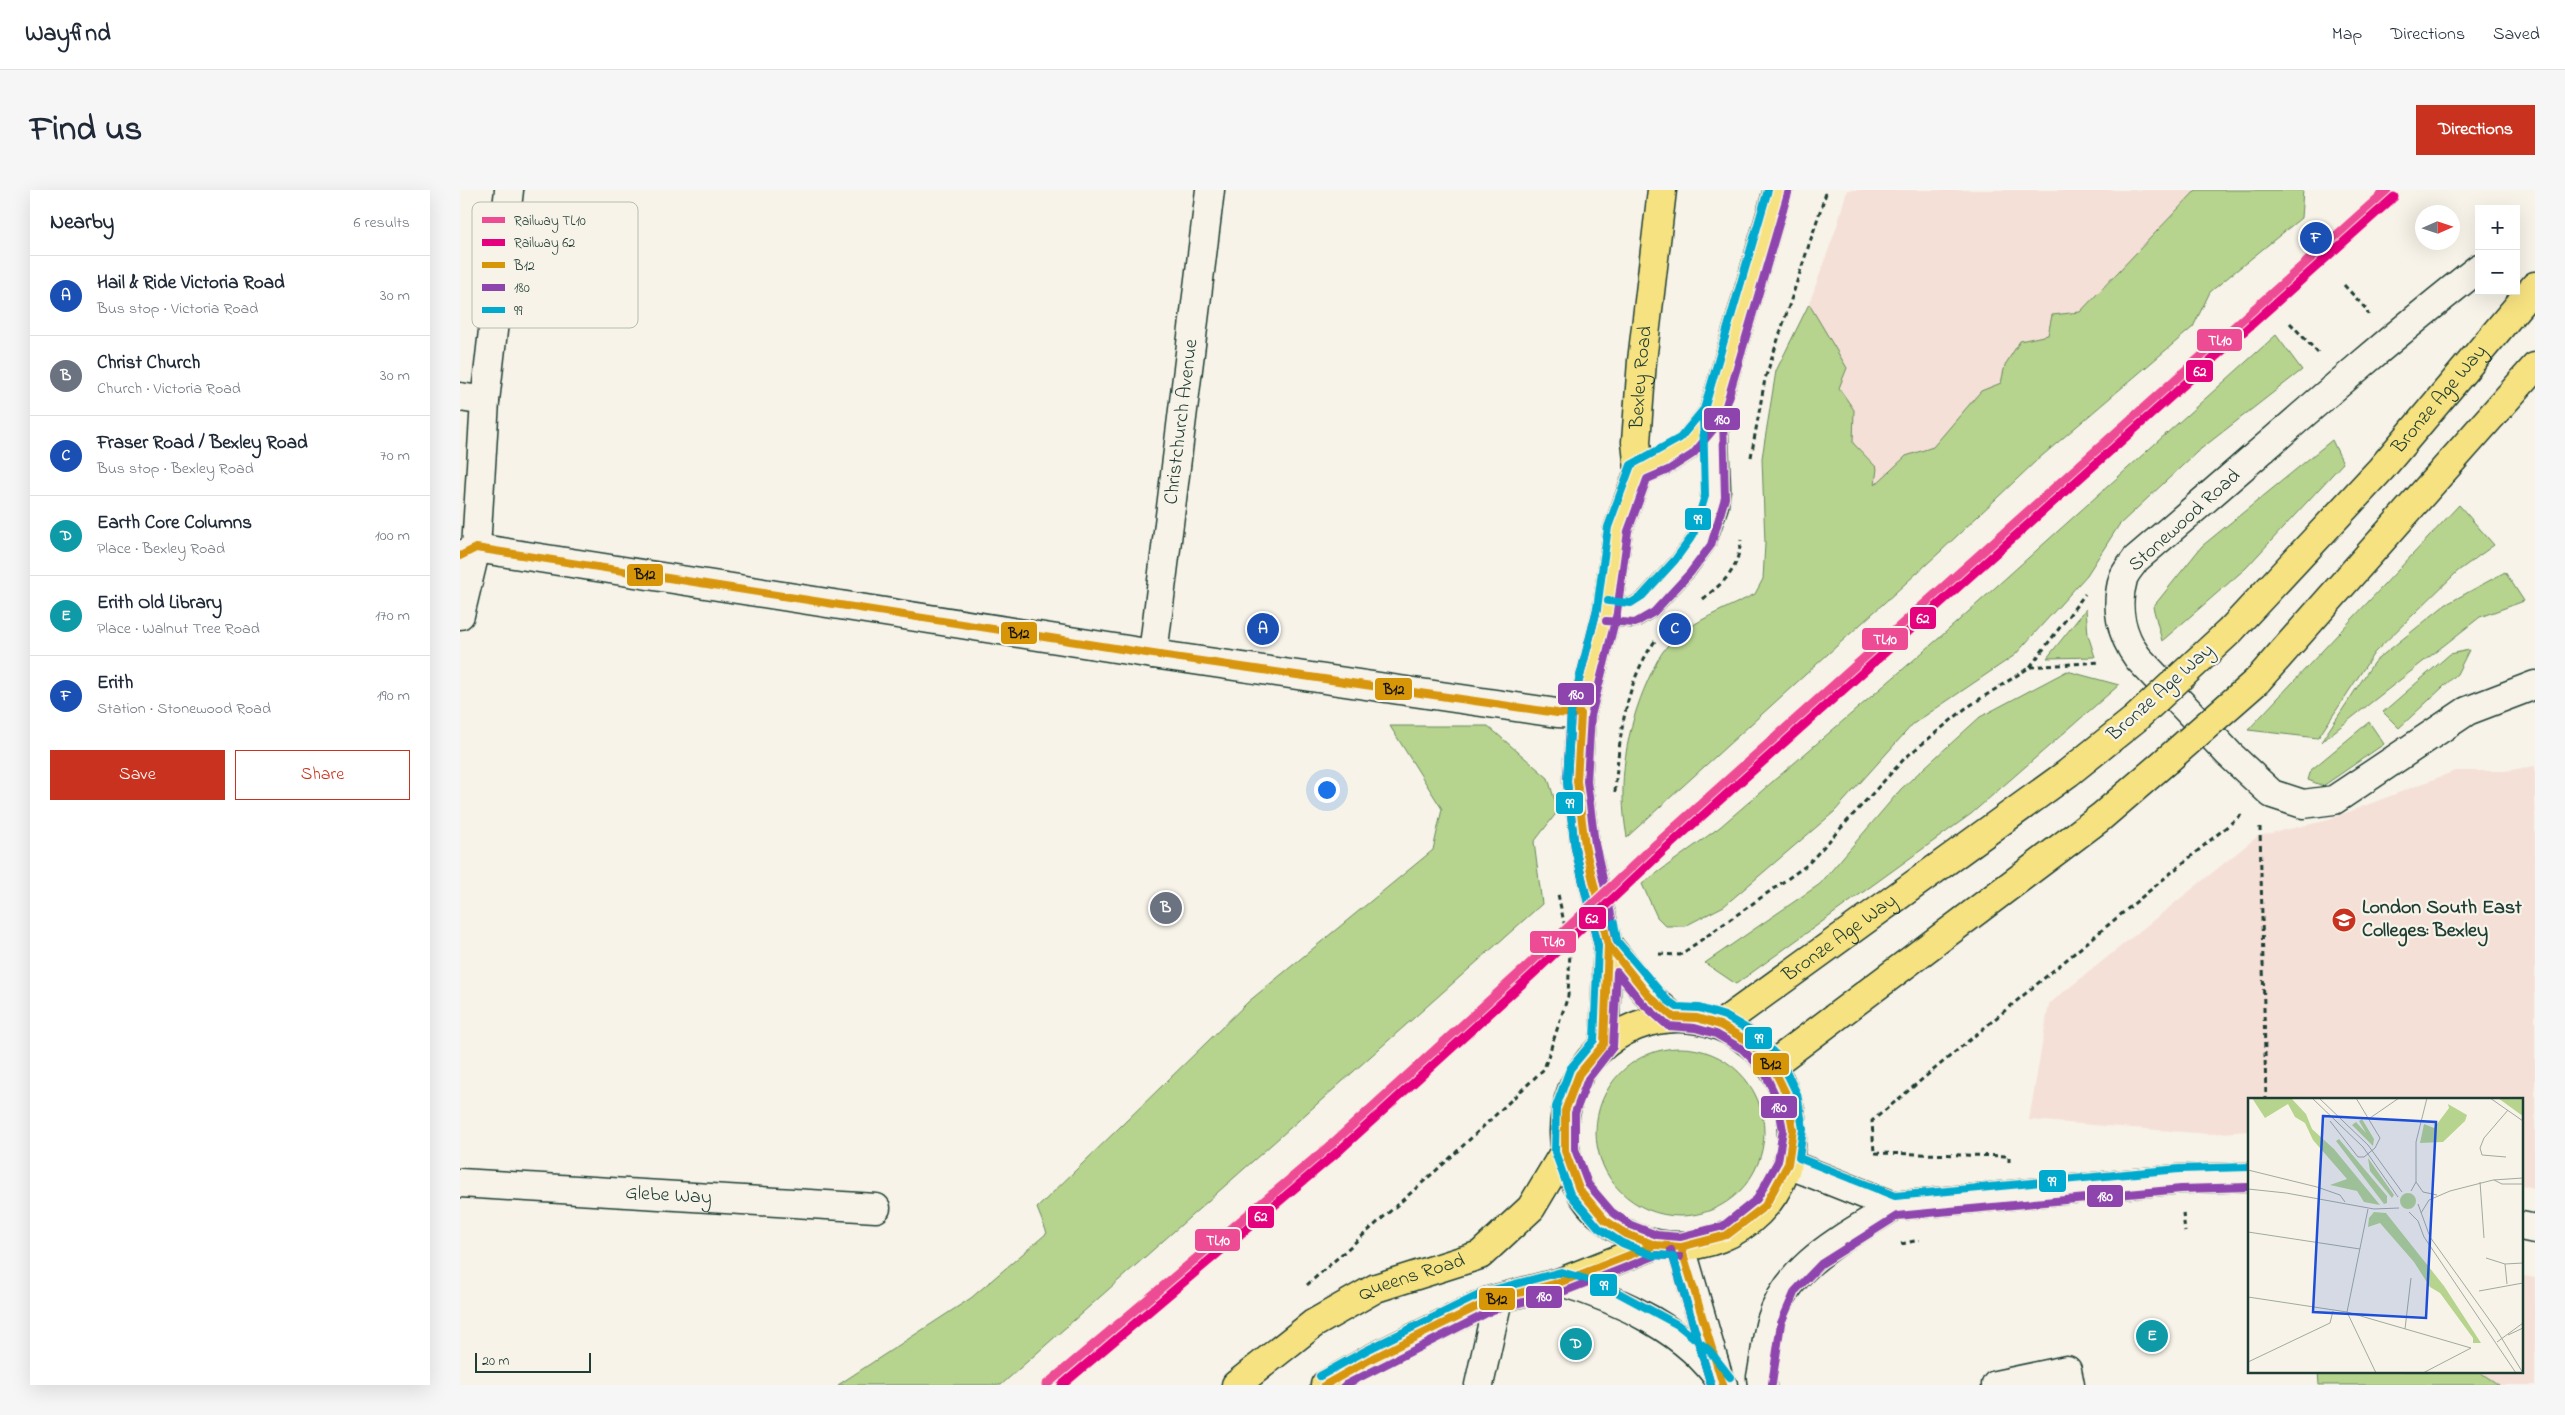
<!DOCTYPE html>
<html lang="en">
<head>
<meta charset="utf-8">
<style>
  :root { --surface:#fff; --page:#f6f6f7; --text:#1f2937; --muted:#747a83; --line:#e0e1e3; --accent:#c8321e }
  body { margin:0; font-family:"Indie Flower",sans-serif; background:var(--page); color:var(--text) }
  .controls { position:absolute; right:15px; top:15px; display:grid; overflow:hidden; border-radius:0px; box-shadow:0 5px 20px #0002 }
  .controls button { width:45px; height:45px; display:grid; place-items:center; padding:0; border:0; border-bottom:1px solid var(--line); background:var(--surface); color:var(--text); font:25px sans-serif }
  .compass { position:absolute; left:1955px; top:15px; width:45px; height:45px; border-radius:50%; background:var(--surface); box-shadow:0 5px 20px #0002; rotate:87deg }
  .scale { position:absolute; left:15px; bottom:12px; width:116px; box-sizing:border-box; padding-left:5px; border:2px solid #1f3d34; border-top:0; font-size:14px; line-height:18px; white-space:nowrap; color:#1f3d34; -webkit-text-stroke:4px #f7f3e8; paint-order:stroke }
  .you { position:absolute; left:866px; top:599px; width:18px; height:18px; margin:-12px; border:4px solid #fff; border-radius:50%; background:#1a73e8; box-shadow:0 0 0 8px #1a73e833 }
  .badge { display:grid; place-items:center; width:32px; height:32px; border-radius:50%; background:var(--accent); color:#fff; font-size:16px; font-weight:700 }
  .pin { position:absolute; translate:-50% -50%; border:2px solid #fff; box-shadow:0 1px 5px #0006 }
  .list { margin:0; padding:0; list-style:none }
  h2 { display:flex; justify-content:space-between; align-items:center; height:65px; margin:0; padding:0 20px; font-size:21px }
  h2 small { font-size:16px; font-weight:400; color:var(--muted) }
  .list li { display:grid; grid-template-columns:32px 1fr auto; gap:15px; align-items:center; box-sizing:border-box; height:80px; padding:0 20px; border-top:1px solid var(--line) }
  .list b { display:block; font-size:19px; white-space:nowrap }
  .list p { margin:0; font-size:16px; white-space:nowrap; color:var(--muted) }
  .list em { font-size:16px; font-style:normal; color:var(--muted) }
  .actions { display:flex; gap:10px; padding:15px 20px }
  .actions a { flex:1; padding:11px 0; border:1px solid var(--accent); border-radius:0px; text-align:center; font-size:18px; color:var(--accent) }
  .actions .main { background:var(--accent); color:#fff }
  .map { position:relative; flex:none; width:2075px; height:1195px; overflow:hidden; border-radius:0px }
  header { display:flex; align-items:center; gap:30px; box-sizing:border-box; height:70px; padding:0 25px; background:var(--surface); border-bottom:1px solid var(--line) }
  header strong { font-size:24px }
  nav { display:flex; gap:28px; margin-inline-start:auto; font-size:18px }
  .intro { display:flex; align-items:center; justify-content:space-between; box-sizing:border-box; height:120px; padding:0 30px }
  h1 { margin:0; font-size:35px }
  .button { padding:12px 22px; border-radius:0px; background:var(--accent); color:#fff; font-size:18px; font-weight:700 }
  main { display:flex; gap:30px; padding:0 30px }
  aside { flex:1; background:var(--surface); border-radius:0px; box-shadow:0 5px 20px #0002 }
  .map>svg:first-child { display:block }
  .built { fill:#f5e0d7 }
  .green { fill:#b6d48d; stroke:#6a8860 }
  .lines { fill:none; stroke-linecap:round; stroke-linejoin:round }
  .minor-casing { stroke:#1f3d34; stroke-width:31 }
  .major-casing { stroke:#1f3d34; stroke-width:31 }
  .path { stroke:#1f3d34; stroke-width:3; stroke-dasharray:5 4; stroke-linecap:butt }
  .minor { stroke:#f7f3e8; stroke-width:28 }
  .major { stroke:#f7e281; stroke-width:28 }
  .major-bridge-casing { stroke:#1f3d34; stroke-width:31; stroke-linecap:butt }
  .major-bridge { stroke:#f7e281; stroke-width:28 }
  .bus-1-casing { stroke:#f7f3e8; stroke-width:11 }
  .bus-2-casing { stroke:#f7f3e8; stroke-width:11 }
  .bus-3-casing { stroke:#f7f3e8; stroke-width:11 }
  .bus-1 { stroke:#d79608; stroke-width:8 }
  .bus-2 { stroke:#8e44ad; stroke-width:8 }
  .bus-3 { stroke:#00a9ce; stroke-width:8 }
  .rail-1-casing { stroke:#f7f3e8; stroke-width:12 }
  .rail-2-casing { stroke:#f7f3e8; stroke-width:12 }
  .rail-1 { stroke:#ee4b95; stroke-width:9 }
  .rail-2 { stroke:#e5007d; stroke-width:9 }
  .labels { text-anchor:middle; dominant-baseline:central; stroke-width:4.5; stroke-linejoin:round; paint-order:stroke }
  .street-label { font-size:20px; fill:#1f3d34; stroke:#f7f3e8 }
  .poi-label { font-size:20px; font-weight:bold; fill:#1f3d34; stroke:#f7f3e8; text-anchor:start }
  .inset-road { fill:none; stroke:#a1aaa0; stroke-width:1 }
  .view { fill:#1d4ed8; fill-opacity:0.15; stroke:#1d4ed8; stroke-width:2.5 }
  .inset-edge { fill:none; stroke:#1f3d34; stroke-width:2.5 }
  .key { fill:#f7f3e8; stroke:#b6bcb2; stroke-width:1 }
  .key-label { font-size:14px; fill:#1f3d34 }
  .line-badge { stroke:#f7f3e8; stroke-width:2 }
  .badge-label { font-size:14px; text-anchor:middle; font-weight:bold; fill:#fff }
  .pale-badge-label { font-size:14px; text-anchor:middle; font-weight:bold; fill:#111 }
</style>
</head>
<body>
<header>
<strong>Wayfind</strong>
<nav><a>Map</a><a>Directions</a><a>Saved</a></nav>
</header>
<div class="intro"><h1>Find us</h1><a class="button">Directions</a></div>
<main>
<aside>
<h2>Nearby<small>6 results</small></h2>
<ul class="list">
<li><span class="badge" style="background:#1a4fb4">A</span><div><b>Hail &amp; Ride Victoria Road</b><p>Bus stop · Victoria Road</p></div><em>30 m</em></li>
<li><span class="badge" style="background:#6b7280">B</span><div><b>Christ Church</b><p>Church · Victoria Road</p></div><em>30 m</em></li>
<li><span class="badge" style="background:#1a4fb4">C</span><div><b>Fraser Road / Bexley Road</b><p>Bus stop · Bexley Road</p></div><em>70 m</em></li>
<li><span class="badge" style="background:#0f9aa8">D</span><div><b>Earth Core Columns</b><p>Place · Bexley Road</p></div><em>100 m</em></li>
<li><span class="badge" style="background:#0f9aa8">E</span><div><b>Erith Old Library</b><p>Place · Walnut Tree Road</p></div><em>170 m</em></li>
<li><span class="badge" style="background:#1a4fb4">F</span><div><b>Erith</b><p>Station · Stonewood Road</p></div><em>190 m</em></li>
</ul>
<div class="actions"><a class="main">Save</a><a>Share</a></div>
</aside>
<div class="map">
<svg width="2075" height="1195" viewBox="0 0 2075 1195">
  <rect width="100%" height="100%" fill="#f7f3e8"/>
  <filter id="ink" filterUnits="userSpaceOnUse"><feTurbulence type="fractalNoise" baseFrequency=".02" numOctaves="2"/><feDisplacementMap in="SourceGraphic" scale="10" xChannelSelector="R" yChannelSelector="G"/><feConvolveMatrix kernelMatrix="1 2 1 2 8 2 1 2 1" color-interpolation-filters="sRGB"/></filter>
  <g filter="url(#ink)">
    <!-- built -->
    <path class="built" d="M1387,0H1794L1419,343L1316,181L1349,114L1377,36Z
      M2075,576V998L2061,995V909H1789V941L1749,944L1569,930L1589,814L1798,646L1865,631L1995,581H2045Z
      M2064,1086L2075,1088V1195H2039L2018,1181H2061V1090Z"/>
    <!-- green -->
    <path class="green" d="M1736,0H1843L1841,28L1750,102L1733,137L1576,271L1480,362L1167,647C1157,593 1166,539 1188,490C1194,477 1201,461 1212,451C1232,431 1270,417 1295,404L1303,389L1305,353L1302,268L1316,181L1349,114L1387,178L1379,198L1394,220L1393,253L1417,278L1415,295L1446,266L1473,257L1521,201L1541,193L1545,175L1560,151L1588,145L1592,125L1620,122Z
      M1816,145L1842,180L1737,262L1659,335L1627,385L1555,465L1453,534L1374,622L1264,716L1225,736H1206L1197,727L1182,694L1260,637L1478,449Z
      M1872,250L1883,273L1786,378L1702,451L1693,417L1742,356Z
      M1999,315L2034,355L1998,381L1914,463L1858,548L1788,540Z
      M2045,382L2064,411L2020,427L1861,552L1914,472L1985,415Z
      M1626,419L1628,445L1635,467L1587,468Z
      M2009,460L1997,484L1939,538L1923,522L1990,464Z
      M1607,481L1659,495L1511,624L1276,794L1245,773L1360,694L1441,599L1520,527Z
      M1909,532L1924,554L1863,596L1848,590L1851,580Z
      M930,536H1028L1088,588L1098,621L1074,652L1082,714L541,1195H378L511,1108L587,1043L577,1018L788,812L973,660L982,619Z
      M1136 942a84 84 0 1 1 168 0a84 84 0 1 1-168 0Z
      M1858,1181H2018L2039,1195H1859Z"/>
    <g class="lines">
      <defs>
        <g id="minor">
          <path d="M2019,78C1901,171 1790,272 1676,369C1672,375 1665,382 1663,389C1655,417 1661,445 1678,468L1769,564L1812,604L1843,614L1874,610L2007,521L2075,495"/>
          <path d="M0,207L25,211"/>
          <path d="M0,366L16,358L693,464L1097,523L1121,524"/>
          <path d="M1147,421L1173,423L1188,414L1223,376L1242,350L1254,315L1256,299L1253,224"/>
          <path d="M0,425L16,358L25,211L49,0"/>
          <path id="s1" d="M693,464L750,0"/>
          <path d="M1328,974L1434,1016L1720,989L1789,987"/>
          <path id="s2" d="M0,993L416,1018"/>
          <path d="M2061,1036L2075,1039"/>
          <path d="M1221,1057L1257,1182"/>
          <path d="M1101,1092C1159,1109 1230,1142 1263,1195"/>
          <path d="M1019,1195L1038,1109"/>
          <path d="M1302,1195L1301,1187C1305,1169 1306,1149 1311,1131C1329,1072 1387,1047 1434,1016"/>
          <path d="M1536,1195L1607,1180L1610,1195"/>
        </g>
        <g id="major">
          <path d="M1179,281L1203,271L1227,256L1253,224L1318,0"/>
          <path id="s3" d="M1771,440L1921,279L2075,96"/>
          <path d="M1797,491L2075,177"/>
          <path d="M1148,755L1189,806L1213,827"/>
          <circle cx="1218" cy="942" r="114"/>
          <path id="s4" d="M1260,835L1608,583L1674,530"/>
          <path id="s5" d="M1144,854L1148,755L1125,656L1117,591L1121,524L1147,421L1158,339L1179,281L1176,252L1182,171L1202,0"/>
          <path d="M1312,875L1641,627L1706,571"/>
          <path id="s6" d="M776,1195L853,1134L916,1098L1020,1065L1071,1018L1105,961"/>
          <path d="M865,1195L911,1169L1029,1111L1101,1092L1195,1055"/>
        </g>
      </defs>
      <!-- minor casing -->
      <use href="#minor" class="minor-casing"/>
      <!-- major casing -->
      <use href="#major" class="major-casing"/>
      <!-- path -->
      <path class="path" d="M1884,95L1907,120L1908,125
        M1830,133L1860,165
        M1291,267L1305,189L1367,0
        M1243,409C1267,389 1277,382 1281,350
        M1570,477L1641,472
        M1155,602C1159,551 1164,494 1195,451
        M1800,637L1806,909
        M1199,764L1220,765L1347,675L1445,568L1506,518L1570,477L1625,404
        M1549,972V966L1414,963L1412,931L1782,624
        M1723,1023L1725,1042
        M1441,1054L1459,1050
        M847,1095L989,969L1084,879L1108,806L1110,761L1098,704"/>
      <!-- minor -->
      <use href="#minor" class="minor"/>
      <!-- major -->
      <use href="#major" class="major"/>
      <defs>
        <path id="major-bridge" d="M1674,530L1771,440
          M1706,571L1797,491"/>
      </defs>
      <!-- major-bridge casing -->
      <use href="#major-bridge" class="major-bridge-casing"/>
      <!-- major-bridge -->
      <use href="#major-bridge" class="major-bridge"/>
      <defs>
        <path id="bus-1" d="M0,366L16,358L693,464L1097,523L1121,524
          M1117,591L1125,656
          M1117,591L1125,656
          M1117,591L1121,524
          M1125,656L1148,755
          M1148,755L1189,806L1213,827L1237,828L1260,835L1288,851L1312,875L1327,906L1333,940L1328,974L1305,1016L1267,1045L1221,1057L1195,1055L1166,1044L1145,1030L1119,999L1105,961V921L1119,884L1144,854Z
          M1221,1057L1263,1195
          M865,1195L911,1169L1029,1111L1101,1092L1195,1055L1221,1057"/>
        <path id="bus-2" d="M1157,422L1168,341L1187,289L1208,280L1233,264L1262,229L1328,3
          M1157,423L1131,526L1127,591L1135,654L1157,751
          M1146,431L1175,433L1194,422L1230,383L1251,355L1265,308L1263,225L1270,205
          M1107,591L1111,522L1137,419
          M1107,592L1115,658L1138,756
          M1157,782L1182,813L1208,836L1235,838L1256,844L1282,859L1304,881L1317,909L1323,940L1318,971L1297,1009L1263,1036L1220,1047L1197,1045L1171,1035L1152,1022L1128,994L1115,959V923L1128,889L1153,857Z
          M1211,1060L1251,1195
          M1312,1194L1321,1133L1335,1101L1361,1074L1437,1026L1721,999L1789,997
          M885,1195L1033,1120L1105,1101L1197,1065L1220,1067"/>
        <path id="bus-3" d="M1148,411L1171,413L1182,406L1215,370L1233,345L1245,306L1243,223L1250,199
          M1154,733L1157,751L1207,810L1217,817L1239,818L1265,826L1294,843L1320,869L1337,904L1343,939L1339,968L1435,1006L1719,979L1789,977
          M860,1186L907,1160L1025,1102L1101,1082L1140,1093L1218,1135L1249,1160L1270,1187
          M1251,1195L1213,1066L1192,1065L1162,1053L1139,1038L1110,1004L1095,962L1096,917L1110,879L1134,850L1138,756L1115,658L1107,592L1111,522L1137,419L1148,337L1171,275L1220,248L1244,219L1308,0"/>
      </defs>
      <!-- bus-1 casing -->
      <use href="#bus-1" class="bus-1-casing"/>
      <!-- bus-2 casing -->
      <use href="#bus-2" class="bus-2-casing"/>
      <!-- bus-3 casing -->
      <use href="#bus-3" class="bus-3-casing"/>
      <!-- bus-1 -->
      <use href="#bus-1" class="bus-1"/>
      <!-- bus-2 -->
      <use href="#bus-2" class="bus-2"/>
      <!-- bus-3 -->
      <use href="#bus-3" class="bus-3"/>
      <defs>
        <path id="rail-1" d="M586,1195L874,952L1066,777L1196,654L1927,0"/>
        <path id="rail-2" d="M602,1195L881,959L1073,784L1203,661L1934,7"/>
      </defs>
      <!-- rail-1 casing -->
      <use href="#rail-1" class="rail-1-casing"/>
      <!-- rail-2 casing -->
      <use href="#rail-2" class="rail-2-casing"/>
      <!-- rail-1 -->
      <use href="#rail-1" class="rail-1"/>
      <!-- rail-2 -->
      <use href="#rail-2" class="rail-2"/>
    </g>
  </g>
  <!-- icons -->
  <defs>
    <symbol id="university-disc" viewBox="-11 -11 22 22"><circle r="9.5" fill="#c8321e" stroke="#f7f3e8"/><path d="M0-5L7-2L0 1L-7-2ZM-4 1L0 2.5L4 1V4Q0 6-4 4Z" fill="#fff"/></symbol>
  </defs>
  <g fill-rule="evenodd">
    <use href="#university-disc" x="1870" y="716" width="28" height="28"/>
  </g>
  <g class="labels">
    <!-- street labels -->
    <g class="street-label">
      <text stroke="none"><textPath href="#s5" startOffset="678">Bexley Road</textPath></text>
      <text stroke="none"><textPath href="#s3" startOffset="311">Bronze Age Way</textPath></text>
      <text stroke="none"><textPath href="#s1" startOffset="234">Christchurch Avenue</textPath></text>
      <text transform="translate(1725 331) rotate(-42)">Stonewood Road</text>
      <text transform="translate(1701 503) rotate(-42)">Bronze Age Way</text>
      <text stroke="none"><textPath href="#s4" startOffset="148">Bronze Age Way</textPath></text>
      <text stroke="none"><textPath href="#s2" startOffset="209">Glebe Way</textPath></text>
      <text stroke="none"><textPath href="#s6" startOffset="208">Queens Road</textPath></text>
    </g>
    <!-- poi labels -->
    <g class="poi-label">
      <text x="1902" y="718">London South East<tspan x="1902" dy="23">Colleges: Bexley</tspan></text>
    </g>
  </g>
  <!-- overview -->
  <g transform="translate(1788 908)">
    <rect width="275" height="275" fill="#f7f3e8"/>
    <path d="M4,0H43L58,16L64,31L86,51L132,107L116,104L109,93L82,87L99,81L65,42L57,25L47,19L40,6L17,20ZM250,0H275V18L272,16ZM200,6L219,17L217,23L195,44L172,45L176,26L186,30L201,10ZM114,21L126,41L125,48L104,27L108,24L118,35L111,23ZM91,41L139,98V105L136,106L88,43ZM120,60L146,97L144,100L122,73ZM152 103a8 8 0 1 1 16 0a8 8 0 1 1-16 0ZM126,114L138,115L196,188L233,245H225V240L192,195L182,189L166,164L132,125L120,129L121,120Z" fill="#b6d48d"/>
    <path class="inset-road" d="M64,0L115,49L150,99M71,0L120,47L154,94M242,0L275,23M122,20L151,0M82,23L110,59H116L127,50L132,40L108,0M258,59L234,57L232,50L236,40L260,12M0,72L69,89L92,97L97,104M246,82L254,86H275M168,84L175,94L189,97M232,84L236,140M0,91L38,95L126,111L151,110M163,93L168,84V44L179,0M170,106L182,139L248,231L275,275M120,111L99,214L128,275M161,114L170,123L176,139L268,275M173,115L181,102L202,93L245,82L275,80M0,134L112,151M238,160L257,166M259,186L257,166L275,165M231,193L275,185M0,199L99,214L223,250L175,275M157,231L163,180M260,237L275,230M249,244L275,225M0,264L82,225L85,213"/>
    <path class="view" d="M75,18L188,24L178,220L65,214Z"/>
    <rect width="275" height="275" class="inset-edge"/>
  </g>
  <!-- legend -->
  <rect x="12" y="12" width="166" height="126" rx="8" class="key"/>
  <rect x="22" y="27" width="23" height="6" fill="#ee4b95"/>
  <rect x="22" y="49" width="23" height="7" fill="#e5007d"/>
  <rect x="22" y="72" width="23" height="6" fill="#d79608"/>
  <rect x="22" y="94" width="23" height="7" fill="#8e44ad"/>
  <rect x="22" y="117" width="23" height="6" fill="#00a9ce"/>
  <g class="key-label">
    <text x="54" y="35">Railway TL10</text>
    <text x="54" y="57">Railway 62</text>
    <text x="54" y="80">B12</text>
    <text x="54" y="102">180</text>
    <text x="54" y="125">99</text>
  </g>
  <g class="line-badge">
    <rect x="1736" y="138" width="47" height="24" rx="5" fill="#ee4b95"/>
    <rect x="1725" y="169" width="29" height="24" rx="5" fill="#e5007d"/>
    <rect x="1243" y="217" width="38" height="24" rx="5" fill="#8e44ad"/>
    <rect x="1224" y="317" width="28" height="24" rx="5" fill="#00a9ce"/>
    <rect x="166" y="373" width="38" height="24" rx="5" fill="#d79608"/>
    <rect x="1449" y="416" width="28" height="24" rx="5" fill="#e5007d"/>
    <rect x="540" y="431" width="38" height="24" rx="5" fill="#d79608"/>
    <rect x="1401" y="437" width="48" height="24" rx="5" fill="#ee4b95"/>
    <rect x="914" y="487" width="39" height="24" rx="5" fill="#d79608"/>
    <rect x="1097" y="492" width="38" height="24" rx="5" fill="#8e44ad"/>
    <rect x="1095" y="601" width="29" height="24" rx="5" fill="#00a9ce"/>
    <rect x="1118" y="716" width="29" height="24" rx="5" fill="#e5007d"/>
    <rect x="1069" y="740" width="48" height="24" rx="5" fill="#ee4b95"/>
    <rect x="1284" y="836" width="29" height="24" rx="5" fill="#00a9ce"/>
    <rect x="1292" y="862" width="38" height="24" rx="5" fill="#d79608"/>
    <rect x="1300" y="905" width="38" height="24" rx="5" fill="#8e44ad"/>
    <rect x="1578" y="979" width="29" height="24" rx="5" fill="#00a9ce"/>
    <rect x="1626" y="994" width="38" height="24" rx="5" fill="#8e44ad"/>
    <rect x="787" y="1015" width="28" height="24" rx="5" fill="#e5007d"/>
    <rect x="734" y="1038" width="47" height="24" rx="5" fill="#ee4b95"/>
    <rect x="1129" y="1083" width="29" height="24" rx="5" fill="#00a9ce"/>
    <rect x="1065" y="1095" width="38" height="24" rx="5" fill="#8e44ad"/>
    <rect x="1018" y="1097" width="38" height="24" rx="5" fill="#d79608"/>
  </g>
  <g class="badge-label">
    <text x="1760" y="155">TL10</text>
    <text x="1740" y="186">62</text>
    <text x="1262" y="234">180</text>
    <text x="1238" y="334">99</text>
    <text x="1463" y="433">62</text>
    <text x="1425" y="454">TL10</text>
    <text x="1116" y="509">180</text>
    <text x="1110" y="618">99</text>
    <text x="1132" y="733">62</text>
    <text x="1093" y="756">TL10</text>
    <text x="1299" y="853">99</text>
    <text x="1319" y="922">180</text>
    <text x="1592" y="996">99</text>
    <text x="1645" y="1011">180</text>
    <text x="801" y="1031">62</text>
    <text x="758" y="1055">TL10</text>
    <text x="1144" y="1100">99</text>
    <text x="1084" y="1111">180</text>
  </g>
  <g class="pale-badge-label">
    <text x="185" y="389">B12</text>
    <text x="559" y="448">B12</text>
    <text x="934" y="504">B12</text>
    <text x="1311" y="879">B12</text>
    <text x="1037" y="1114">B12</text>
  </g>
</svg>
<div class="controls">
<button>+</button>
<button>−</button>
</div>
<svg class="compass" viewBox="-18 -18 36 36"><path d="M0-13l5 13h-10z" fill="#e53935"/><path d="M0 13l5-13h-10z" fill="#747a83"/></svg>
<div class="scale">20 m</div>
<div class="you"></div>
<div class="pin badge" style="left:803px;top:439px;background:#1a4fb4">A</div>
<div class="pin badge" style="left:706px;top:718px;background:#6b7280">B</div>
<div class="pin badge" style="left:1215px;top:439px;background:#1a4fb4">C</div>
<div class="pin badge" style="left:1116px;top:1154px;background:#0f9aa8">D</div>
<div class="pin badge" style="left:1692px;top:1146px;background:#0f9aa8">E</div>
<div class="pin badge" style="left:1856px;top:48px;background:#1a4fb4">F</div>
</div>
</main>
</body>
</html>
